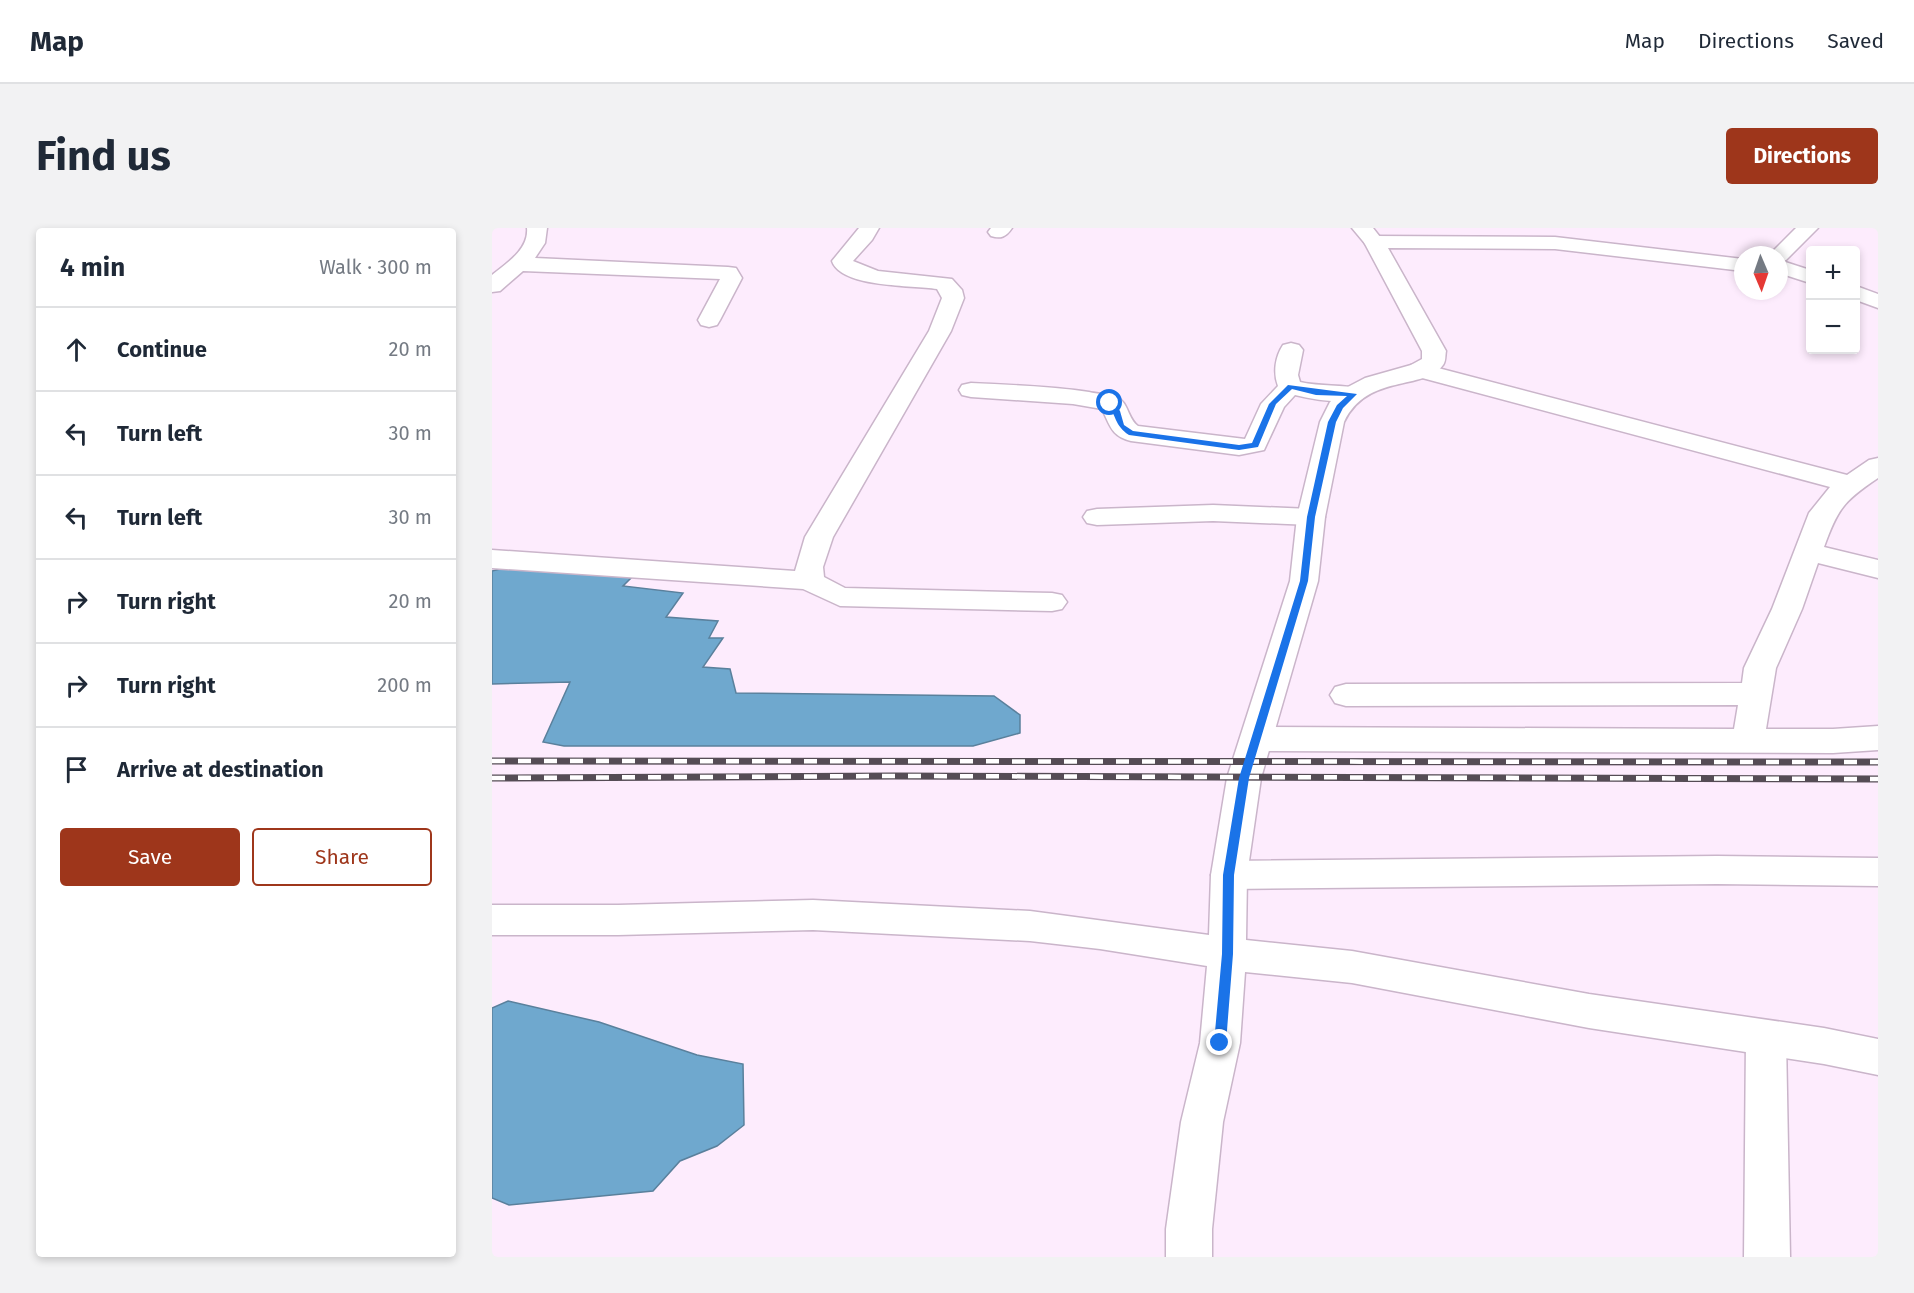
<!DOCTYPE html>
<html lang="en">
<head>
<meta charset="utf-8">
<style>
  :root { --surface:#fff; --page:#f2f2f3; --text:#1f2937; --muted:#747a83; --line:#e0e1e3; --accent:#9e361b }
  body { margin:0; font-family:"Fira Sans",sans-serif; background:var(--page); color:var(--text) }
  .controls { position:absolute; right:18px; top:18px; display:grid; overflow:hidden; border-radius:6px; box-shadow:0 3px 9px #0003 }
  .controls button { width:54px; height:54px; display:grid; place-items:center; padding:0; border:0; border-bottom:2px solid var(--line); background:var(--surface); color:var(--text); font:30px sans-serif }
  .compass { position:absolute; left:1242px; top:18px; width:54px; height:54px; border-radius:50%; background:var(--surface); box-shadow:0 3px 9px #0003; rotate:178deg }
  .stop { position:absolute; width:18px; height:18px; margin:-14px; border:4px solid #1a73e8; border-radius:50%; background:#fff }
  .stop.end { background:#1a73e8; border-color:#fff; box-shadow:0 2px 6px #0008 }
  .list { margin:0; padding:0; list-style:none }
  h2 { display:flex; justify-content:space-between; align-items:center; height:78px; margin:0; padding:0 24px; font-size:26px }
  h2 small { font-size:20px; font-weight:400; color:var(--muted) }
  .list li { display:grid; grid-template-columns:39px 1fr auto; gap:18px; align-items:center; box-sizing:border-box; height:84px; padding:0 24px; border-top:2px solid var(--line) }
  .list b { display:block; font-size:22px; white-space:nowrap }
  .list em { font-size:20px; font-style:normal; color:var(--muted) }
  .actions { display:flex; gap:12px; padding:18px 24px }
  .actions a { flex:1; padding:14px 0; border:2px solid var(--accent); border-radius:6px; text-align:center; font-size:21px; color:var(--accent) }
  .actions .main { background:var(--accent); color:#fff }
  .icon { flex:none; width:33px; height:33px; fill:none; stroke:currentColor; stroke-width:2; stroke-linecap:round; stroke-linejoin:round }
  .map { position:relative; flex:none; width:1386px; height:1029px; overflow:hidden; border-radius:6px }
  header { display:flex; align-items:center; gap:36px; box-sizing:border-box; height:84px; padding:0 30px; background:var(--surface); border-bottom:2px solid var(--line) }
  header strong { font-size:28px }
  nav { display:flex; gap:33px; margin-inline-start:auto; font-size:21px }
  .intro { display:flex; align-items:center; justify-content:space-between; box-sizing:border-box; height:144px; padding:0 36px }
  h1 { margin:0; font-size:42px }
  .button { padding:15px 27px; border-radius:6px; background:var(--accent); color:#fff; font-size:21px; font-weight:700 }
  main { display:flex; gap:36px; padding:0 36px }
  aside { flex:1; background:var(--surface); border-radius:6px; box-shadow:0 3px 9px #0003 }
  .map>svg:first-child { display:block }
  .water { fill:#6fa8ce; stroke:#5a809c; stroke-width:1.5 }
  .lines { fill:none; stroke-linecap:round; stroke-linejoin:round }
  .minor-casing { stroke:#cab5ca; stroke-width:3 }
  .tertiary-casing { stroke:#cab5ca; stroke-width:3 }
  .minor { fill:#fff; fill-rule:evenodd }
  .tertiary { fill:#fff; fill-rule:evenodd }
  .rail-casing { stroke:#554c55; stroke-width:7 }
  .rail { stroke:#fff; stroke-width:4.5; stroke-dasharray:13; stroke-linecap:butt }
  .route { fill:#1a73e8 }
</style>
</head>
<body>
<header>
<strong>Map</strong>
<nav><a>Map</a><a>Directions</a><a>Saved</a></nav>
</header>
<div class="intro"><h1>Find us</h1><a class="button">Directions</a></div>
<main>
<aside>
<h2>4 min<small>Walk · 300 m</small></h2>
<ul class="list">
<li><svg class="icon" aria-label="ahead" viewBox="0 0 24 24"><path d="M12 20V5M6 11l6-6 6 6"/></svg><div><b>Continue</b></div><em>20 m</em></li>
<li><svg class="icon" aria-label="left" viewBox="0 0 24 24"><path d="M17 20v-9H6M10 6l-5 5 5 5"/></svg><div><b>Turn left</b></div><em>30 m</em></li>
<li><svg class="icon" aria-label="left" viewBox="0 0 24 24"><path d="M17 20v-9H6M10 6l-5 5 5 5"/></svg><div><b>Turn left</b></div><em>30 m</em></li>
<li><svg class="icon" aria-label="right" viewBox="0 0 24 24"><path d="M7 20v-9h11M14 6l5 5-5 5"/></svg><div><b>Turn right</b></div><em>20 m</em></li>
<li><svg class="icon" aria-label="right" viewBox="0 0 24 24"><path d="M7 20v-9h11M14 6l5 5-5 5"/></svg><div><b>Turn right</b></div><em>200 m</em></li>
<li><svg class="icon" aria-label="arrive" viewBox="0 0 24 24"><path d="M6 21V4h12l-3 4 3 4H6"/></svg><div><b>Arrive at destination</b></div></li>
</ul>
<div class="actions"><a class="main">Save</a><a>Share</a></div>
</aside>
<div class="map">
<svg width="1386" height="1029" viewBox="0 0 1386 1029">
  <rect width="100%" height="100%" fill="#fdecfd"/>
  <!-- water -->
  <path class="water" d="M61,328L105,329L97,345L140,349L131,358L191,365L174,389L226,393L217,410H231L211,439L238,441L244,465L502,468L528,487V505L481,518H72L51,514L78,454L0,456V343Z
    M16,773L107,794L205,827L251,836L252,897L225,918L188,933L161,963L17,977L0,970V780Z"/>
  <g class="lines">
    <defs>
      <path id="minor" d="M35,0H55L53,15L43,30L236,39L244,40L250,50L228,92L225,97L217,99L209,97L206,92L228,51L31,43L8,63L0,64V47C15,35 37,21 35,0Z
        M367,0H387L380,12L361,33L386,43L460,51L470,62L472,70L459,103L341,309L331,339L332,349L353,360L560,365L570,367L575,374L570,381L560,383L348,378L311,361L0,340V322L303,343L313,309L437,103L450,70L445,61C421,57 349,60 340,33Z
        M499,0H520C514,9 509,11 499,8L496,4Z
        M860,0H881L892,14L889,18H875Z
        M1287,32L1318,42V55L1287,45Z
        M1364,58L1386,66V80L1364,72Z
        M799,115L807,117L811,122L806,147L808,154C829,159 850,156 870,161L873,166L870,171C848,176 824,172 803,167L792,179L772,222L747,227L639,213C619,208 618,197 610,181L581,176L479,169L470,167L467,162L470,157L479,155C518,157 558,158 597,164C605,166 616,166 625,169C636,174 636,191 646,198L753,211L769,176L786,158C781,145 783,129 791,117Z
        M927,135L1355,247L1377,232L1386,230V250C1352,273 1346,280 1332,319L1386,332V350L1326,335L1310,381L1284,440L1274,501H1341L1386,498V522L1341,525L764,523L752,519L748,511L752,503L764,499L1242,501L1246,477L854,478L843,475L838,467L843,459L854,456L1250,455L1252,440L1280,381L1317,285L1338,259L919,147L915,142L919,137Z
        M721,277L819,281L829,283L833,289L829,295L819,297L721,293L605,297L595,295L591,289L595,283L605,281Z
        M1225,628L1386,630V658L1225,656L737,661L724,657L719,647L724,637L737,633Z
        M1274,793L1288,798L1294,810L1298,1029H1252L1254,810L1260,798Z"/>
      <path id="tertiary" d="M1304,0H1326L1294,32L1287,34V27H1277Z
        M882,8L1063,9L1251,31V43L1063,21L896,20L954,123C953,128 954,133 951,137C933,163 875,145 852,194L833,289L826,353L769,550L755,647L754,712L860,723L1097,766L1332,800L1386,811V847L1332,836L1097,800L860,755L753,744L748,815L731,894L720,1001V1029H674V1001L689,894L708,815L715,738L608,721L538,713L321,702L126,707H0V677H126L321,672L538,683L717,707L719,647L735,550L798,353L805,289L828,194L838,174L852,161L873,150L919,137L930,131V123L872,14L875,10Z"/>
    </defs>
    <!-- minor casing -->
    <use href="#minor" class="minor-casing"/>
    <!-- tertiary casing -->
    <use href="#tertiary" class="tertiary-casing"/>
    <!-- minor -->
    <use href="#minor" class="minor"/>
    <!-- tertiary -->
    <use href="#tertiary" class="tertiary"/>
    <defs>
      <path id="rail" d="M0,533L1386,534
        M0,550L402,548L1386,551"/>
    </defs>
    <!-- rail casing -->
    <use href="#rail" class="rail-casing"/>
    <!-- rail -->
    <use href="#rail" class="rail"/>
  </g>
  <!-- route -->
  <path class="route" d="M796,157L865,166L851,180L844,194L823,289L816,353L757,550L742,647L741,726L734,815L728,820L722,815L730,726L731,647L747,550L808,353L815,289L836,194L845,177L855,168L824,167L800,161L784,176L766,219L747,222L637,207C622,197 625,188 615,175L621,174L628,183L632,197L641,203L747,217L760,215L777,176Z"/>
</svg>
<div class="controls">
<button>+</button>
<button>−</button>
</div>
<svg class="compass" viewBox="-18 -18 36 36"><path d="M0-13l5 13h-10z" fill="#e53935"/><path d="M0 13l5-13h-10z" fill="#747a83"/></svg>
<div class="stop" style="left:618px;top:175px"></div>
<div class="stop end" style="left:728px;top:815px"></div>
</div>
</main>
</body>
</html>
